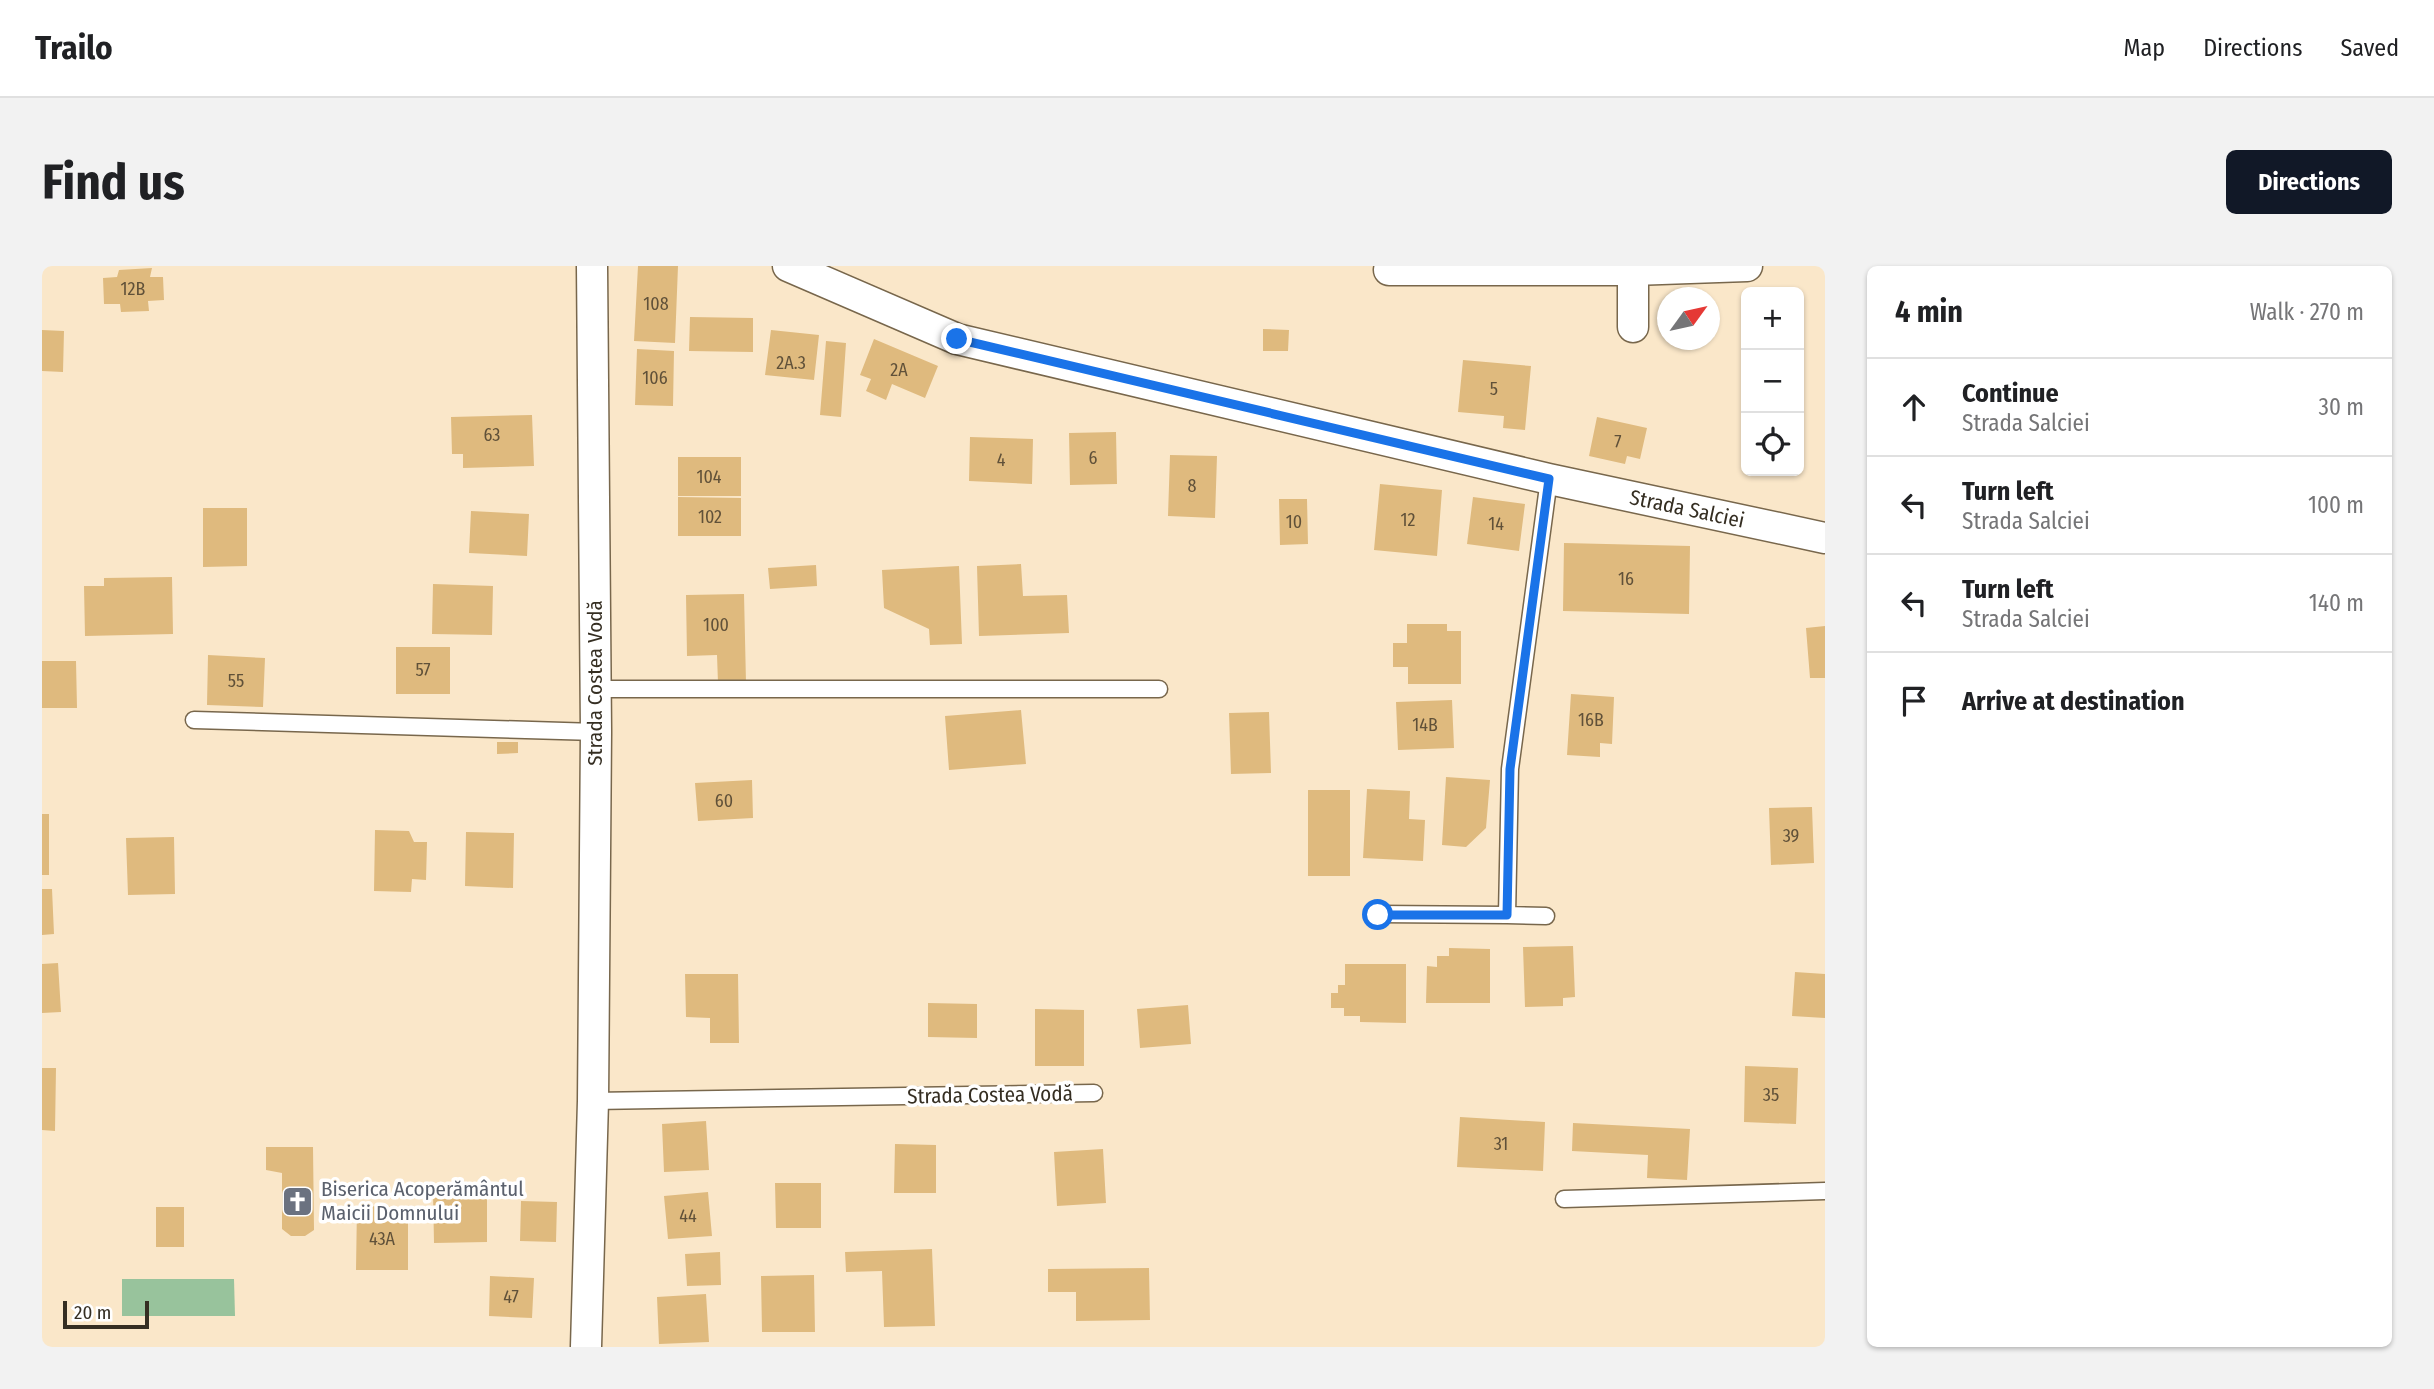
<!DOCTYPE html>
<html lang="en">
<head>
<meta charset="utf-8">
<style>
  :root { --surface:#fff; --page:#f2f2f2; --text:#202124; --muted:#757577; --line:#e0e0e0; --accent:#111827 }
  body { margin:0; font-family:"Fira Sans Condensed",sans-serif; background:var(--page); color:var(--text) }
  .controls { position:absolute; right:21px; top:21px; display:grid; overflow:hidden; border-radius:10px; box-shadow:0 2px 5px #0004 }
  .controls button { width:63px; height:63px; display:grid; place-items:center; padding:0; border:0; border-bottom:2px solid var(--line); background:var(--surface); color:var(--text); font:35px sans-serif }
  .compass { position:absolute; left:1615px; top:21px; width:63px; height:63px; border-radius:50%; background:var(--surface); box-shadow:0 2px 5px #0004; rotate:57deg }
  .scale { position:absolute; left:21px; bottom:18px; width:86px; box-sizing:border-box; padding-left:7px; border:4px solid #352e22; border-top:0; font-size:19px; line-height:24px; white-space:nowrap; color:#352e22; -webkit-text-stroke:5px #fff; paint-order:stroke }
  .stop { position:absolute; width:21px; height:21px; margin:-16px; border:5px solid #1a73e8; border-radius:50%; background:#fff }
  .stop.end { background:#1a73e8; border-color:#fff; box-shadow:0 2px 7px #0008 }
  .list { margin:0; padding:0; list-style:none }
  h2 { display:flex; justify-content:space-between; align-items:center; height:91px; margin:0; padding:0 28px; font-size:30px }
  h2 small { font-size:23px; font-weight:400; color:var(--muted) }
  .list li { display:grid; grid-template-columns:46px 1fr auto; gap:21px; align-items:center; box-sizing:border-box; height:98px; padding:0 28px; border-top:2px solid var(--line) }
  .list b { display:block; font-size:26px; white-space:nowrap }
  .list p { margin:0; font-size:23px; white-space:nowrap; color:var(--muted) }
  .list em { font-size:23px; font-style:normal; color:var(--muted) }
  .icon { flex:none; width:38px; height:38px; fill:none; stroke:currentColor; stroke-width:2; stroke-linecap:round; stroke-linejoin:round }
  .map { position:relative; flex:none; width:1783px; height:1081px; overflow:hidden; border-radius:10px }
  header { display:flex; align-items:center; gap:42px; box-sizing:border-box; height:98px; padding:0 35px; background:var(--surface); border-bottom:2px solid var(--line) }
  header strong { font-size:33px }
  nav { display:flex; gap:38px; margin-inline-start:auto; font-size:24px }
  .intro { display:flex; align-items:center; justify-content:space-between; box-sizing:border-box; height:168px; padding:0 42px }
  h1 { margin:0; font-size:49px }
  .button { padding:18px 32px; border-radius:10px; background:var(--accent); color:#fff; font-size:24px; font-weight:700 }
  main { display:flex; gap:42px; padding:0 42px }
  aside { flex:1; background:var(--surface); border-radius:10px; box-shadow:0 2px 5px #0004 }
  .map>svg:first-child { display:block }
  .green { fill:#98c39c }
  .building { fill:#dfba7e }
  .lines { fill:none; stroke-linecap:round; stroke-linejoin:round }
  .service-casing { stroke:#78674c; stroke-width:19 }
  .minor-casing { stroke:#78674c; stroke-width:33 }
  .service { stroke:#fff; stroke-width:16 }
  .minor { stroke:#fff; stroke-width:30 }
  .route { stroke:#1a73e8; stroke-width:9 }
  .labels { text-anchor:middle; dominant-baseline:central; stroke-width:7; stroke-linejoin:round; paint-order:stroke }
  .number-label { font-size:18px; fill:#605139 }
  .street-label { font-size:21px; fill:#352e22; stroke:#fff }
  .worship-label { font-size:21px; fill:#5b616d; stroke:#fff; text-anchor:start }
</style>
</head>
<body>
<header>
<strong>Trailo</strong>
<nav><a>Map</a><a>Directions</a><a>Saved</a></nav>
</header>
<div class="intro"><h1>Find us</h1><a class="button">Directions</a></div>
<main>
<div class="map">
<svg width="1783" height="1081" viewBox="0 0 1783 1081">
  <rect width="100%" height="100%" fill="#fae7c9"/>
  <!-- green -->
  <path class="green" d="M80,1013H192L193,1050H80Z"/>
  <!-- building -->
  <path class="building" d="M596,0H636L633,77L592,75Z
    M110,2L108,11H121L122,34L106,35L107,45L79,46L78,38H62L61,12L75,11L77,4Z
    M648,51L711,52V86L647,85Z
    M1221,63L1247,64L1246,85H1221Z
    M0,64L22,65L21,106L0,105Z
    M729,64L777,69L772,114L723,109Z
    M832,73L896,100L883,132L850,118L844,134L824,125L829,113L818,109Z
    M784,75L804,77L799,151L778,149Z
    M595,83L632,85L631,140L593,139Z
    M1421,94L1489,100L1483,164L1461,162L1462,150L1416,146Z
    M490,149L492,200L421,202V188H410L409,151Z
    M1555,151L1605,162L1598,193L1585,190L1583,198L1547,190Z
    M1074,166L1075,218L1028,219L1027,167Z
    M928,171L991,173L990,218L927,215Z
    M1128,189L1175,190L1173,252L1126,250Z
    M636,191H699V230H636Z
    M1338,218L1400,224L1395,290L1332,284Z
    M636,231L699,232V270H636Z
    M1431,231L1483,238L1477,285L1425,278Z
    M1237,233H1265L1266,278L1238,279Z
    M161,242H205V300L161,301Z
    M429,245L487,248L485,290L427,287Z
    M1522,277L1648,280L1647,348L1521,345Z
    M979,298L981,330L1025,329L1027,367L937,370L935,300Z
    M774,299L775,320L728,323L726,302Z
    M917,300L920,378L888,379L887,363L842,342L840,304Z
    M130,311L131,368L43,370L42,320H62V312Z
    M391,318L451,320L450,369L390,368Z
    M702,328L704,417H676L675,389L645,390L644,329Z
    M1365,358H1405V365H1419V418H1366V401H1351V377H1365Z
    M1783,360V412H1768L1764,362Z
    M354,381H408V428H354Z
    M166,389L223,392L221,441L165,439Z
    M0,395H34L35,442H0Z
    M1529,428L1572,431L1570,478L1558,477V491L1525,489Z
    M1410,434L1412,482L1356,484L1354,436Z
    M979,444L984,498L907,504L903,450Z
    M1227,446L1229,507L1189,508L1187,447Z
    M455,476H476V487L455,488Z
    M1404,511L1448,514L1444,562L1424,581L1400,579Z
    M710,514L711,552L656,555L653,517Z
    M1325,523L1368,525L1367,553L1383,554L1381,595L1321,592Z
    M1266,524H1308V610H1266Z
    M1770,541L1772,597L1729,599L1727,542Z
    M0,548H7V609H0Z
    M333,564L367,565L372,576H385L384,614L370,613L369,626L332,625Z
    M424,566L472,567L471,622L423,620Z
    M132,571L133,628L86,629L84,572Z
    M0,623H10L12,668L0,669Z
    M1531,680L1533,731L1521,732V740L1483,741L1481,681Z
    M1407,682L1448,683V737H1384L1385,700L1395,701V690H1407Z
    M16,697L19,746L0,747V698Z
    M1303,698H1364V757L1318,756V750H1302V742H1289V727H1296V719H1303Z
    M1753,706L1783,708V752L1750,750Z
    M643,708H696L697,777H668V752L644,751Z
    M886,737L935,738V772L886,771Z
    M1146,739L1149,778L1098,782L1095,743Z
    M993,743L1042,744V800H993Z
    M1703,800L1756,802L1754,858L1702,856Z
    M0,802H14L13,865L0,864Z
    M1418,851L1503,856L1501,905L1415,901Z
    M664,855L667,904L622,906L620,858Z
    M1531,857L1648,863L1645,914L1605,912L1606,889L1530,885Z
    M853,878L894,879V927H852Z
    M224,881H271L272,964L263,970H249L240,963V907L224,904Z
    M1061,883L1064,937L1015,940L1012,886Z
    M733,917H779V962H734Z
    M445,925V976L392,977L391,926Z
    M666,926L670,970L626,973L622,930Z
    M479,935L515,936L514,976L478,975Z
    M315,940L366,941V1004H314Z
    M114,941H142V981H114Z
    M890,983L893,1060L842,1061L840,1005L804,1006L803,986Z
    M678,986L679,1019L645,1020L643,988Z
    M1107,1002L1108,1054L1034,1055V1026H1006V1003Z
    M772,1009L773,1066H720L719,1010Z
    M448,1010L492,1012L490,1052L447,1050Z
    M664,1028L667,1076L617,1078L615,1031Z"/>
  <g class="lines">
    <defs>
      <path id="service" d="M554,423H1117
        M152,454L554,466
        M1336,648L1465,649L1468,503L1507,213
        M1465,649L1504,650
        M551,835L1052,827
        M1522,933L1783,925"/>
      <path id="minor" d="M746,0L915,73L1507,213L1783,272
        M1347,4H1591L1705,0
        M1591,61V4
        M544,1081L551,835L554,466L550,0"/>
    </defs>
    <!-- service casing -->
    <use href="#service" class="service-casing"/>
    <!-- minor casing -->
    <use href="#minor" class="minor-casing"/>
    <!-- service -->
    <use href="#service" class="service"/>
    <!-- minor -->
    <use href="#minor" class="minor"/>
  </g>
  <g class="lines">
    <!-- route -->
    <path class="route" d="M915,73L1507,213L1468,503L1465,649H1336"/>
  </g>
  <!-- icons -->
  <defs>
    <symbol id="church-square" viewBox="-11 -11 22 22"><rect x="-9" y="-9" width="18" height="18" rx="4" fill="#6b7280" stroke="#fff"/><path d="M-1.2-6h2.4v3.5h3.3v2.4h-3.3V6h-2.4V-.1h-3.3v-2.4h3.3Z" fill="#fff"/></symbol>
  </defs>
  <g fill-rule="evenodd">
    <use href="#church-square" x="238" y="918" width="35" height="35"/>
  </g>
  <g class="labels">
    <!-- number labels -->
    <g class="number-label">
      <text x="91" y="23">12B</text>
      <text x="614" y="38">108</text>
      <text x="749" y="97">2A.3</text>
      <text x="857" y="104">2A</text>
      <text x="613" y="112">106</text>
      <text x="1452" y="123">5</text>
      <text x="450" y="169">63</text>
      <text x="1576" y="176">7</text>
      <text x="1051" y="192">6</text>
      <text x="959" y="194">4</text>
      <text x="667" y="211">104</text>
      <text x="1150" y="220">8</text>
      <text x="668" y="251">102</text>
      <text x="1366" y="254">12</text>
      <text x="1252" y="256">10</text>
      <text x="1454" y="258">14</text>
      <text x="1584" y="313">16</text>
      <text x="674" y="359">100</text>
      <text x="381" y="404">57</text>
      <text x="194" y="415">55</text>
      <text x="1549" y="454">16B</text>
      <text x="1383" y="459">14B</text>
      <text x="682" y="535">60</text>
      <text x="1749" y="570">39</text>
      <text x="1729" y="829">35</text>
      <text x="1459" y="878">31</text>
      <text x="646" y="950">44</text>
      <text x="340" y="973">43A</text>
      <text x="469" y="1031">47</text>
    </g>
    <!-- street labels -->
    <g class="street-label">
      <text transform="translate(1645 243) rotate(12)">Strada Salciei</text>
      <text transform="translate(553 417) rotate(-90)">Strada Costea Vodă</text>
      <text transform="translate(948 829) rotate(-1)">Strada Costea Vodă</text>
    </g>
    <!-- worship labels -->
    <g class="worship-label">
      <text x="279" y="923">Biserica Acoperământul<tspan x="279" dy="24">Maicii Domnului</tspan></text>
    </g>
  </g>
</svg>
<div class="controls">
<button>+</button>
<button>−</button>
<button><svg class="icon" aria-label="locate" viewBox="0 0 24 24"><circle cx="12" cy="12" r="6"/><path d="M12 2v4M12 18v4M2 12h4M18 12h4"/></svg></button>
</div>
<svg class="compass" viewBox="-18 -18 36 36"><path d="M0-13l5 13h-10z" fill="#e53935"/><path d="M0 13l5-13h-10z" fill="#757577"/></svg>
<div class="scale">20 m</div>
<div class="stop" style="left:1336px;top:649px"></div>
<div class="stop end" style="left:915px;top:73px"></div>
</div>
<aside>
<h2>4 min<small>Walk · 270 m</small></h2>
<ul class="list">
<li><svg class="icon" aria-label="ahead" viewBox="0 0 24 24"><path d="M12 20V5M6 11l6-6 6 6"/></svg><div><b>Continue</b><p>Strada Salciei</p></div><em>30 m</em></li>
<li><svg class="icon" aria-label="left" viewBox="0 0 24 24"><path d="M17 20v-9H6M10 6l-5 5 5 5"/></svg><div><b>Turn left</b><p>Strada Salciei</p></div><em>100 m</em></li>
<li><svg class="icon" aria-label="left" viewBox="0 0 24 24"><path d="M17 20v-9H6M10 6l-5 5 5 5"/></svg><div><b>Turn left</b><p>Strada Salciei</p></div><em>140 m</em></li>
<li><svg class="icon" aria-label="arrive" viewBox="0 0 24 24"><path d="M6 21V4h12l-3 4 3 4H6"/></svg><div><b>Arrive at destination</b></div></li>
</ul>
</aside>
</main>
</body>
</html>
